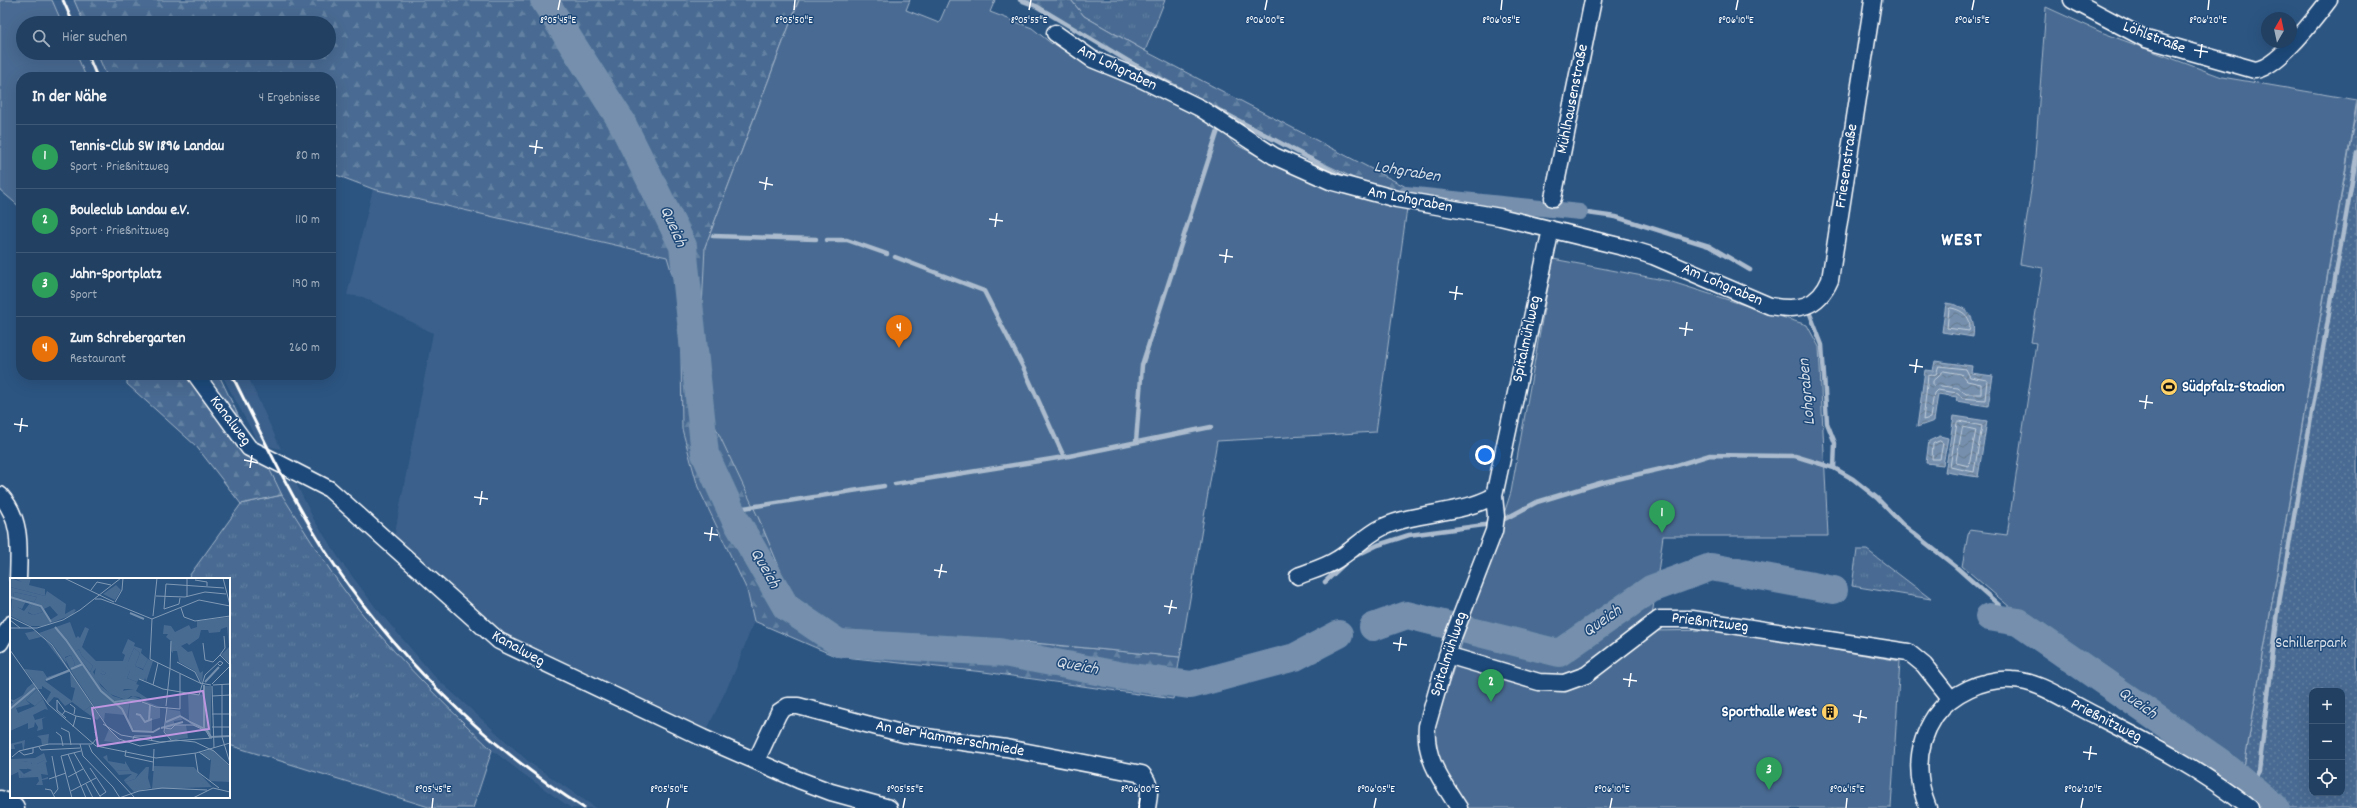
<!DOCTYPE html>
<html lang="de">
<head>
<meta charset="utf-8">
<style>
  :root { --surface:#214062; --page:#2d4b6b; --text:#f1f3f6; --muted:#a2afbe; --line:#3e5977; --accent:#8bbbb9 }
  body { margin:0; font-family:Dekko,sans-serif; background:var(--page); color:var(--text) }
  .controls { position:absolute; right:12px; bottom:12px; display:grid; overflow:hidden; border-radius:8px; box-shadow:0 4px 16px #0002 }
  .controls button { width:36px; height:36px; display:grid; place-items:center; padding:0; border:0; border-bottom:1px solid var(--line); background:var(--surface); color:var(--text); font:20px sans-serif }
  .compass { position:absolute; left:2261px; top:12px; width:36px; height:36px; border-radius:50%; background:var(--surface); box-shadow:0 4px 16px #0002; rotate:9deg }
  .you { position:absolute; left:1485px; top:455px; width:14px; height:14px; margin:-10px; border:3px solid #fff; border-radius:50%; background:#1a73e8; box-shadow:0 0 0 6px #1a73e833 }
  .badge { display:grid; place-items:center; width:26px; height:26px; border-radius:50%; background:var(--accent); color:#fff; font-size:13px; font-weight:700 }
  .pin { position:absolute; translate:-50% -33px; filter:drop-shadow(0 1px 2px #0008) }
  .pin::after { content:''; position:absolute; top:21px; width:14px; height:12px; background:inherit; clip-path:polygon(0 0,100% 0,50% 100%) }
  .list { margin:0; padding:0; list-style:none }
  h2 { display:flex; justify-content:space-between; align-items:center; height:52px; margin:0; padding:0 16px; font-size:17px }
  h2 small { font-size:13px; font-weight:400; color:var(--muted) }
  .list li { display:grid; grid-template-columns:26px 1fr auto; gap:12px; align-items:center; box-sizing:border-box; height:64px; padding:0 16px; border-top:1px solid var(--line) }
  .list b { display:block; font-size:15px; white-space:nowrap }
  .list p { margin:0; font-size:13px; white-space:nowrap; color:var(--muted) }
  .list em { font-size:13px; font-style:normal; color:var(--muted) }
  .icon { flex:none; width:22px; height:22px; fill:none; stroke:currentColor; stroke-width:2; stroke-linecap:round; stroke-linejoin:round }
  .map { position:relative; flex:none; width:2357px; height:808px; overflow:hidden }
  .search { position:absolute; background:var(--surface); box-shadow:0 4px 16px #0002; left:16px; top:16px; width:320px; height:44px; display:flex; align-items:center; gap:10px; box-sizing:border-box; padding:0 14px; border-radius:22px; color:var(--muted); font-size:15px }
  .panel { position:absolute; background:var(--surface); box-shadow:0 4px 16px #0002; left:16px; top:72px; width:320px; height:308px; border-radius:16px }
  .map>svg:first-child { display:block }
  .built { fill:#3b618b }
  .grass { fill:url(#grass-tufts); stroke:#a4b5c8 }
  .forest { fill:url(#forest-firs); stroke:#a4b5c8 }
  .park { fill:url(#park-dots); stroke:#a4b5c8; fill-rule:evenodd }
  .garden { fill:#486b92; stroke:#a4b5c8 }
  .water { fill:url(#water-waves); stroke:#acbcce }
  .lines { fill:none; stroke-linecap:round; stroke-linejoin:round }
  .shore { stroke:#c7d2de; stroke-width:1 }
  .stream { stroke:#acbcce; stroke-width:4.5 }
  .canal { stroke:#748fad; stroke-width:16 }
  .river { stroke:#748fad; stroke-width:28 }
  .street-casing { stroke:#fff; stroke-width:19 }
  .secondary-casing { stroke:#fff; stroke-width:25 }
  .street { stroke:#1f4a7a; stroke-width:16 }
  .secondary { stroke:#1f4a7a; stroke-width:22 }
  .rail { stroke:#fff; stroke-width:3 }
  .ticks { fill:none; stroke:#fff; stroke-width:1.5 }
  .labels { text-anchor:middle; dominant-baseline:central; stroke-width:3; stroke-linejoin:round; paint-order:stroke }
  .street-label { font-size:16px; fill:#fff; stroke:#1f4a7a }
  .poi-label { font-size:16px; font-weight:bold; fill:#fff; stroke:#1f4a7a; text-anchor:start }
  .park-label { font-size:16px; fill:#dae1e9; stroke:#1f4a7a }
  .water-label { font-size:17px; font-style:italic; fill:#d5dde6; stroke:#1f4a7a }
  .district-label { font-size:20px; font-weight:bold; letter-spacing:1px; fill:#fff; stroke:#1f4a7a }
  .inset-river { fill:none; stroke:#748fad; stroke-width:2 }
  .inset-road { fill:none; stroke:#8099b4; stroke-width:1 }
  .view { fill:#bd96df; fill-opacity:0.15; stroke:#bd96df; stroke-width:2 }
  .inset-edge { fill:none; stroke:#fff; stroke-width:2 }
  .ticks-label { font-size:10px; text-anchor:middle; fill:#fff; stroke:#1f4a7a; stroke-width:3; stroke-linejoin:round; paint-order:stroke }
</style>
</head>
<body>
<div class="map">
<svg width="2357" height="808" viewBox="0 0 2357 808">
  <defs>
    <pattern id="grass-tufts" width="24" height="20" patternUnits="userSpaceOnUse"><rect width="24" height="20" fill="#486b92"/><path d="M3 7l-1-3M5 7V3M7 7l1-3M15 17l-1-3M17 17v-4M19 17l1-3" fill="none" stroke="#6381a2"/></pattern>
    <pattern id="forest-firs" width="22" height="20" patternUnits="userSpaceOnUse"><rect width="22" height="20" fill="#486b92"/><path d="M5 1l3.5 6h-7zM16 11l3.5 6h-7z" fill="#6381a2"/></pattern>
    <pattern id="park-dots" width="8" height="8" patternUnits="userSpaceOnUse"><rect width="8" height="8" fill="#486b92"/><path d="M2 2h.1M6 6h.1" fill="none" stroke="#6381a2" stroke-width="1.8" stroke-linecap="round"/></pattern>
    <pattern id="water-waves" width="16" height="10" patternUnits="userSpaceOnUse"><rect width="16" height="10" fill="#748fad"/><path d="M0 5q4-4 8 0t8 0" fill="none" stroke="#66788b"/></pattern>
  </defs>
  <rect width="100%" height="100%" fill="#2c5582"/>
  <filter id="ink" filterUnits="userSpaceOnUse"><feTurbulence type="fractalNoise" baseFrequency=".025" numOctaves="2"/><feDisplacementMap in="SourceGraphic" scale="8" xChannelSelector="R" yChannelSelector="G"/><feConvolveMatrix kernelMatrix="1 2 1 2 8 2 1 2 1" color-interpolation-filters="sRGB"/></filter>
  <g filter="url(#ink)">
    <!-- built -->
    <path class="built" d="M52,0H74L84,23H62Z
      M76,53H97L107,77H86Z
      M373,189L667,257L676,287L681,354L682,429L698,487L747,590L754,621L735,671L703,738L531,658L392,548L433,333L363,297L347,295Z
      M222,375H247L281,449L259,444Z
      M268,466L293,477L314,520L342,563L376,608L434,676L530,763L596,808H571L522,773L492,750L409,669L363,615L321,558L282,495Z"/>
    <!-- grass -->
    <path class="grass" d="M1071,0H1165L1145,51L1084,16Z
      M282,495C308,536 333,578 364,616C403,664 447,707 492,750L473,808H432L229,745V579H187L241,504Z
      M1857,550H1867L1931,599L1852,586Z"/>
    <!-- forest -->
    <path class="forest" d="M74,0H799L705,247L759,519L790,592L839,630L982,638L1180,657L1173,699L984,672L835,656L754,621L747,590L698,487L682,429L681,354L676,287L667,257L373,189L331,173V77H107L97,53H329V23H84Z
      M1025,0H1071L1084,16L1145,51L1410,189L1409,196L1358,180L1296,150L1145,69Z
      M127,375H219L256,453L268,466L282,495L241,504L196,446L127,384Z"/>
    <!-- park -->
    <path class="park" d="M2357,104V808H2290L2243,773ZM2312,691H2342V793H2312Z"/>
    <!-- garden -->
    <path class="garden" d="M0,0H52L62,23H23V53H76L86,77H21V208L0,190Z
      M799,0H910L906,10L939,23L949,0H995L990,12L1032,28L1052,44L1055,38L1217,122L1233,143L1275,165L1407,208L1376,432L1217,441L1180,657L982,638L839,630L790,593L759,519L705,405L700,350L705,247Z
      M2046,7L2101,32L2222,77L2357,100L2243,773L2026,621L1962,566L1969,530L2007,535L2036,343L2031,342L2043,268L2020,264L2034,170Z
      M1553,259L1669,281L1807,325L1819,347L1828,536H1663L1650,631L1717,630L1900,661L1891,808H1464L1432,758L1434,729L1511,492Z"/>
    <!-- water -->
    <path class="water" d="M1946,303C1967,306 1976,315 1973,337L1942,332Z
      M1935,361L1972,366L1971,373L1993,376L1988,406L1956,401L1957,397L1938,394L1934,421L1917,427L1925,370L1933,371Z
      M1954,416L1987,421L1978,477L1945,472Z
      M1940,436L1948,438L1943,465L1926,463L1929,441Z"/>
    <g class="lines">
      <!-- shore -->
      <path class="shore" d="M1951,308C1963,310 1973,318 1969,331L1947,328L1949,309Z
        M1939,366L1966,369L1970,377L1987,380L1985,400L1962,398L1958,393L1937,390L1934,393L1930,418L1923,420L1928,376L1936,374Z
        M1944,371L1961,374L1967,381L1981,384V394H1966L1958,388L1933,385V381Z
        M1959,421L1982,426L1974,472L1950,467L1957,423Z
        M1963,427L1976,430L1969,466L1956,463Z
        M1940,441L1943,443L1940,459H1932L1933,444Z"/>
      <!-- stream -->
      <path class="stream" d="M1020,0L1036,6L1133,64L1180,89
        M1211,106L1348,179
        M1580,212L1616,217L1709,246L1750,270
        M713,236L816,239
        M827,240H847L887,254
        M895,257L984,291L1025,371L1064,457L1211,427
        M1810,314L1822,345L1827,423L1835,443L1834,468
        M1136,442L1142,365L1220,124
        M895,484L1064,457
        M731,510L884,486
        M1499,522L1537,502L1600,483L1674,466L1710,455L1795,456L1834,468L1853,479L1877,498L1903,525L1955,566L2018,622
        M1351,558L1378,545L1409,535L1492,524
        M1325,582L1344,564
        M2250,786L2259,771L2279,603L2357,152"/>
      <!-- canal -->
      <path class="canal" d="M1406,194L1580,212"/>
      <!-- river -->
      <path class="river" d="M544,0L620,119L683,246L705,454L734,517L786,607L839,643L999,652L1123,676L1191,685L1295,657L1339,634
        M1989,617L2018,622L2220,762L2276,808
        M1373,627L1407,615L1559,653L1651,589L1711,567L1834,590"/>
      <defs>
        <path id="street" d="M2072,0L2146,39L2255,70C2278,68 2315,18 2329,0
          M1055,33L1092,59L1141,79L1200,108L1274,156L1330,181L1397,199L1500,217L1627,248L1653,256L1770,306C1798,311 1818,308 1830,280L1873,0
          M1553,198L1593,0
          M196,375L249,448L329,489L499,641L703,738L799,780L831,792L889,808
          M0,495C22,519 19,548 18,579
          M1298,576C1311,571 1326,567 1338,559C1353,550 1366,535 1383,527C1418,511 1459,515 1494,496
          M0,643L11,624
          M1447,655L1539,682L1564,683L1586,675L1659,619H1692L1908,652L1924,665L1951,699
          M756,761L779,712L788,706H798L904,734L1006,748L1142,774C1152,785 1149,795 1147,808
          M1459,808C1442,781 1424,759 1427,726L1451,642L1494,531L1496,516L1494,496L1551,229
          M1928,808C1915,776 1916,745 1935,716C1951,693 1984,678 2012,680C2039,681 2063,699 2087,711C2145,741 2198,767 2250,808"/>
        <path id="secondary" d="M0,802L13,808"/>
      </defs>
      <!-- street casing -->
      <use href="#street" class="street-casing"/>
      <!-- secondary casing -->
      <use href="#secondary" class="secondary-casing"/>
      <!-- street -->
      <use href="#street" class="street"/>
      <!-- secondary -->
      <use href="#secondary" class="secondary"/>
      <!-- rail -->
      <path class="rail" d="M63,0L73,23
        M87,53L97,77
        M232,375C261,434 289,493 324,549C388,649 483,744 584,808"/>
    </g>
  </g>
  <!-- ticks -->
  <path class="ticks" d="M558,10L560,0M794,10L795,0M1029,10L1031,0M1265,10L1267,0M1501,10L1502,0M1736,10L1738,0M1972,10L1974,0M2208,10L2209,0M2194,50L2208,52M2200,58L2202,44M529,146L543,148M535,154L537,140M759,182L773,185M765,190L767,177M989,219L1003,221M995,227L997,213M1219,255L1233,257M1225,263L1227,249M1449,292L1463,294M1455,300L1457,286M1679,328L1693,330M1685,336L1687,322M1909,365L1923,367M1915,373L1917,359M2139,401L2153,403M2145,409L2147,395M14,424L28,426M20,432L22,418M244,460L258,463M250,468L252,455M474,497L488,499M480,505L482,491M704,533L718,535M710,541L712,527M934,570L947,572M939,578L942,564M1164,606L1177,608M1169,614L1172,600M1393,643L1407,645M1399,651L1401,637M1623,679L1637,681M1629,687L1631,673M1853,715L1867,718M1859,723L1861,710M2083,752L2097,754M2089,760L2091,746M432,808L433,798M667,808L669,798M903,808L905,798M1139,808L1140,798M1374,808L1376,798M1610,808L1612,798M1846,808L1847,798M2081,808L2083,798"/>
  <!-- icons -->
  <defs>
    <symbol id="stadium-disc" viewBox="-11 -11 22 22"><circle r="9.5" fill="#ffd166" stroke="#1f4a7a"/><path d="M0-5a6.5 5 0 1 0 0 10a6.5 5 0 1 0 0-10ZM-3.5-1.8h7v3.6h-7Z" fill="#111"/></symbol>
    <symbol id="building-disc" viewBox="-11 -11 22 22"><circle r="9.5" fill="#ffd166" stroke="#1f4a7a"/><path d="M-4-6H4V6H1V3H-1V6H-4ZM-2.5-4.3h1.7v1.8h-1.7ZM.8-4.3h1.7v1.8H.8ZM-2.5-1h1.7V.8h-1.7ZM.8-1h1.7V.8H.8Z" fill="#111"/></symbol>
  </defs>
  <g fill-rule="evenodd">
    <use href="#stadium-disc" x="2159" y="377" width="20" height="20"/>
    <use href="#building-disc" x="1820" y="702" width="20" height="20"/>
  </g>
  <g class="labels">
    <!-- street labels -->
    <g class="street-label">
      <text transform="translate(2154 38) rotate(21)">Löhlstraße</text>
      <text transform="translate(1117 68) rotate(26)">Am Lohgraben</text>
      <text transform="translate(1573 99) rotate(-79)">Mühlhausenstraße</text>
      <text transform="translate(1847 166) rotate(-82)">Friesenstraße</text>
      <text transform="translate(1410 200) rotate(11)">Am Lohgraben</text>
      <text transform="translate(1722 285) rotate(23)">Am Lohgraben</text>
      <text transform="translate(1527 339) rotate(-78)">Spitalmühlweg</text>
      <text transform="translate(230 421) rotate(53)">Kanalweg</text>
      <text transform="translate(1710 623) rotate(7)">Prießnitzweg</text>
      <text transform="translate(518 649) rotate(29)">Kanalweg</text>
      <text transform="translate(1449 654) rotate(-72)">Spitalmühlweg</text>
      <text transform="translate(2106 721) rotate(27)">Prießnitzweg</text>
      <text transform="translate(950 739) rotate(10)">An der Hammerschmiede</text>
    </g>
    <!-- poi labels -->
    <g class="poi-label">
      <text x="2182" y="387">Südpfalz-Stadion</text>
      <text x="1817" y="712" text-anchor="end">Sporthalle West</text>
    </g>
    <!-- park labels -->
    <g class="park-label">
      <text x="2311" y="643">Schillerpark</text>
    </g>
    <!-- water labels -->
    <g class="water-label">
      <text transform="translate(1407 173) rotate(9)">Lohgraben</text>
      <text transform="translate(672 227) rotate(66)">Queich</text>
      <text transform="translate(1808 392) rotate(-95)">Lohgraben</text>
      <text transform="translate(764 569) rotate(60)">Queich</text>
      <text transform="translate(1603 622) rotate(-35)">Queich</text>
      <text transform="translate(1077 667) rotate(11)">Queich</text>
      <text transform="translate(2137 704) rotate(35)">Queich</text>
    </g>
    <!-- district labels -->
    <g class="district-label">
      <text x="1962" y="241">WEST</text>
    </g>
  </g>
  <!-- overview -->
  <g transform="translate(10 578)">
    <rect width="220" height="220" fill="#2c5582"/>
    <path d="M0,0L12,4L4,0H21L19,7L35,11V18L0,9ZM106,7L111,12L105,22L93,16ZM4,14L27,19L24,24L11,21L3,19ZM2,20L16,23L12,31L4,28L1,38ZM23,25L29,29L33,34L23,37L18,34ZM69,71L72,78L83,88L80,94L65,74ZM61,77L65,86L61,93L55,80ZM138,81L143,83L136,104L133,91ZM86,89L96,95L94,97L90,95L111,113L124,111L126,106L129,107L126,113L137,120L136,124L129,119L121,118L116,122L100,116L84,99ZM27,111L33,121L25,128L16,122ZM99,151L110,162V165L94,163ZM39,156L38,166L17,172H13L12,165L4,167L5,171H0V166L15,162L14,171L32,167L31,161L27,158ZM97,177L98,183L115,186V183L121,193L105,192L93,179ZM35,182L38,197L31,196L32,201L38,199V201L32,202L33,207H26L29,203L28,199L9,200L8,193H11L12,199L27,195V186ZM13,183L21,184V187L17,191H7V186ZM136,189H139L138,200L141,210L124,214L115,204L125,201Z" fill="#486b92"/>
    <path d="M0,9L35,18L37,13L56,26L55,36L64,31L66,32L62,37L33,48H21L1,38L4,27L14,33L20,25L2,20L0,25ZM4,14L27,19L24,24L11,21L3,19ZM23,25L29,29L33,34L23,37L18,35ZM40,28L48,37L40,42L34,31ZM60,44L66,60L68,58L70,60L75,49L79,51L72,69L86,83H113L115,77L112,75L118,61L125,65L124,68L132,71L131,75L138,81L133,91L125,88L130,75L124,70L118,84L120,93L117,100L127,104L125,111H114L111,116H107L91,101L93,99L90,95L94,97L96,95L86,90L83,94L91,108L103,118L116,122L123,118L150,129L120,122L117,141L123,152H142V154H122L115,137L95,135L94,143L61,93L65,86L61,77L55,79L57,86L43,67L29,55ZM69,71L72,78L83,88L80,94L65,74ZM25,53L39,65L51,78L82,127L74,133L62,124L55,128L48,120L44,119L38,126L36,123L41,114L32,108V111H27L16,122L20,126L6,130L8,135L25,128L33,121L38,132L35,131L23,137L25,142L36,139L32,141L33,151L27,153L28,149L25,144L24,149L18,151V145L0,153V126L3,125L0,121L4,122L13,117L17,110L24,104L14,91L33,93L37,99L58,92L35,62L31,59L19,62L15,55ZM60,94L61,109L65,110L62,123L35,103ZM34,175L37,184L32,186L35,182L27,186L28,189H32L27,197L12,199L10,193L0,198L1,181L25,180ZM14,183L22,185L16,190L22,192L14,196L7,189V187ZM105,192L121,193L128,196L125,201L115,204L114,202L122,196L109,197Z" fill="#486b92" fill-rule="evenodd"/>
    <path d="M144,188L184,189L202,209L142,211Z" fill="#486b92"/>
    <path d="M220,39V86L211,77L219,69L217,49L211,51L210,54L199,55L198,52H191L189,60L179,67L177,65L171,68L178,74L182,73L190,95L193,93L192,105L185,93L169,84L167,73H163V75L160,72L161,63L156,59L158,56H153L154,47L161,48L165,54L179,47L181,51L187,49V43ZM195,108H201V158L193,150ZM202,171L220,189V204L199,203L201,182L190,175Z" fill="#486b92"/>
    <path d="M124,70L130,75L125,88L137,94L134,103L129,101L127,104L117,100L120,93L115,91ZM178,115L194,117L193,150L179,142ZM123,122L150,130V140L142,142V152L126,154L118,144L120,123ZM82,127L90,139L87,142L74,133ZM157,131L170,133L172,142L164,143V147H176L178,160L161,162L155,154Z" fill="#486b92"/>
    <path class="inset-river" d="M0,19L31,28L41,44M120,35L134,41M45,49L56,62L91,113L112,131L123,153L143,154L150,150M61,91L73,86M36,102L60,92M195,104L209,89M119,122L131,123M105,124L119,122M0,131L25,110M126,136L130,137L135,144L142,141M139,142L140,127M156,144L170,138L182,145M180,144L197,152L201,159L220,158M151,150L173,144M194,151V107"/>
    <path class="inset-road" d="M54,0L104,24M177,0V19M213,0L220,27M185,2L197,4V8M81,12L87,4L101,7M146,18L175,19L195,14L216,16M170,20L169,26L154,31L156,6L214,10M85,21H91L110,28M105,24L112,12L113,0M110,28L142,41L189,22L220,28M171,30L174,39L185,43L220,38M143,38L147,0M0,39L21,49L42,67L98,150L109,161L130,168L166,162L185,164L204,173L220,188M142,41L140,81L190,105L201,107M0,42L10,50M0,50H27L53,42L70,32L111,0M214,58L215,70L210,77L220,87M193,65L195,82L203,84L210,77M0,72L38,126L86,168L146,180L186,175L220,165M167,84L185,94L191,106M160,91L161,63M129,101L153,111L189,117L195,97L210,83L213,85L210,88L208,86M202,106L220,88M143,107L148,85M203,107L220,106M212,107V159L220,185M202,108L204,170M202,118L220,117M47,122V132L56,140M47,122L55,133M132,124L146,129L170,131V96M60,126L65,130L64,136M156,128L160,91M157,129L154,154L161,162M202,136H220M52,137L55,133L66,138M93,146L111,157L150,164L202,160M63,149L66,138L81,141M202,149H220M51,150L59,154L61,167M155,150L161,151L165,147H183L196,153L200,160M46,154L51,158L53,168M123,161L124,158H141L142,163M70,166L73,178L103,209L110,220M82,166L87,160L85,154M79,167L82,174L125,220M29,169L31,172L70,170M116,172L115,178L143,184M9,173L14,177L23,175V170M189,174L200,182M64,175L91,220M185,175L188,194L209,210M58,176L76,220M42,178L48,211L44,216M2,179L9,173L39,166H82M80,190L96,214L90,218M143,193L144,171M58,199L73,191M39,201L56,195M76,206L83,220M35,211L41,212L45,220M61,213L86,200M62,220L51,178L71,173M109,220L129,213L152,210L197,212M183,220L203,210L220,214"/>
    <path class="view" d="M193,113L199,151L88,168L82,130Z"/>
    <rect width="220" height="220" class="inset-edge"/>
  </g>
  <g class="ticks-label">
    <text x="1265" y="23">8°06'00"E</text>
    <text x="1972" y="23">8°06'15"E</text>
    <text x="558" y="23">8°05'45"E</text>
    <text x="794" y="23">8°05'50"E</text>
    <text x="1029" y="23">8°05'55"E</text>
    <text x="1501" y="23">8°06'05"E</text>
    <text x="1736" y="23">8°06'10"E</text>
    <text x="2208" y="23">8°06'20"E</text>
    <text x="433" y="792">8°05'45"E</text>
    <text x="669" y="792">8°05'50"E</text>
    <text x="905" y="792">8°05'55"E</text>
    <text x="1140" y="792">8°06'00"E</text>
    <text x="1376" y="792">8°06'05"E</text>
    <text x="1612" y="792">8°06'10"E</text>
    <text x="1847" y="792">8°06'15"E</text>
    <text x="2083" y="792">8°06'20"E</text>
  </g>
</svg>
<div class="controls">
<button>+</button>
<button>−</button>
<button><svg class="icon" aria-label="locate" viewBox="0 0 24 24"><circle cx="12" cy="12" r="6"/><path d="M12 2v4M12 18v4M2 12h4M18 12h4"/></svg></button>
</div>
<svg class="compass" viewBox="-18 -18 36 36"><path d="M0-13l5 13h-10z" fill="#e53935"/><path d="M0 13l5-13h-10z" fill="#a2afbe"/></svg>
<div class="you"></div>
<div class="pin badge" style="left:1662px;top:533px;background:#2e9e5b">1</div>
<div class="pin badge" style="left:1491px;top:702px;background:#2e9e5b">2</div>
<div class="pin badge" style="left:1769px;top:790px;background:#2e9e5b">3</div>
<div class="pin badge" style="left:899px;top:348px;background:#e8710a">4</div>
<div class="search"><svg class="icon" aria-label="search" viewBox="0 0 24 24"><circle cx="10" cy="10" r="6"/><path d="M15 15l6 6"/></svg>Hier suchen</div>
<section class="panel">
<h2>In der Nähe<small>4 Ergebnisse</small></h2>
<ul class="list">
<li><span class="badge" style="background:#2e9e5b">1</span><div><b>Tennis-Club SW 1896 Landau</b><p>Sport · Prießnitzweg</p></div><em>80 m</em></li>
<li><span class="badge" style="background:#2e9e5b">2</span><div><b>Bouleclub Landau e.V.</b><p>Sport · Prießnitzweg</p></div><em>110 m</em></li>
<li><span class="badge" style="background:#2e9e5b">3</span><div><b>Jahn-Sportplatz</b><p>Sport</p></div><em>190 m</em></li>
<li><span class="badge" style="background:#e8710a">4</span><div><b>Zum Schrebergarten</b><p>Restaurant</p></div><em>260 m</em></li>
</ul>
</section>
</div>
</body>
</html>
